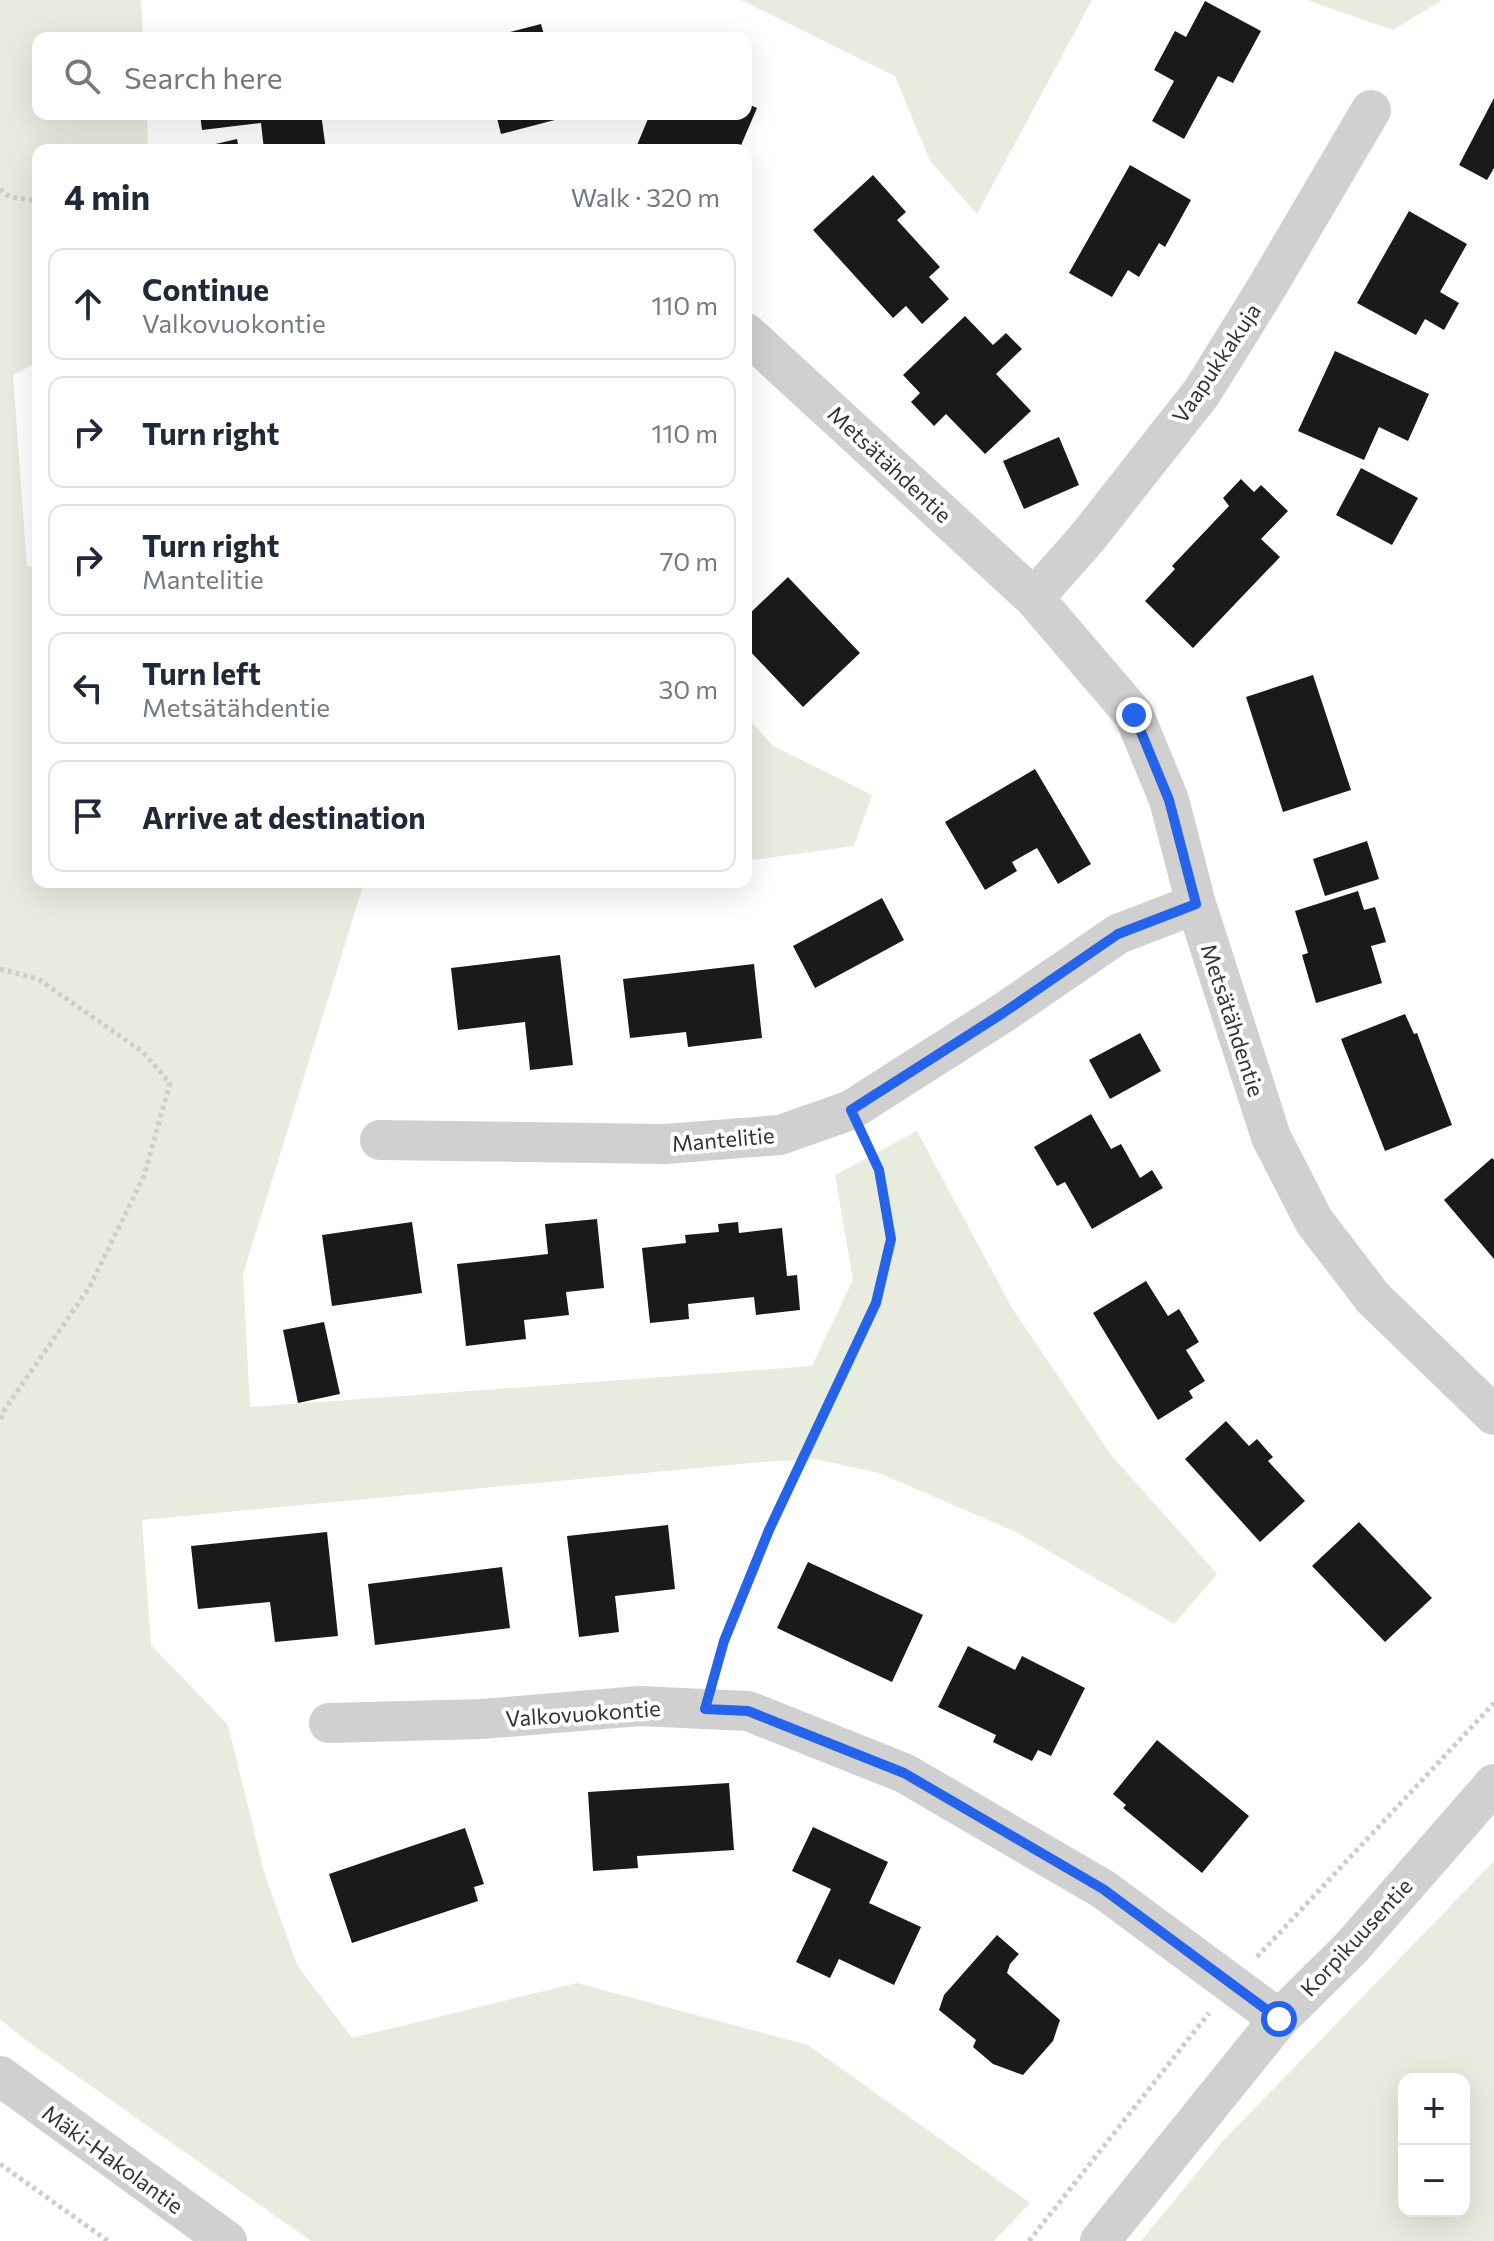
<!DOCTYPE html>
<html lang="en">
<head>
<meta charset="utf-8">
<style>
  :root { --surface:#fff; --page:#f6f6f7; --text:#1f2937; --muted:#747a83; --line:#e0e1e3 }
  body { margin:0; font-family:Commissioner,sans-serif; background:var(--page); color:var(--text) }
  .controls { position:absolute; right:24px; bottom:24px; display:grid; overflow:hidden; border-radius:16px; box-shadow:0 8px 32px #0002 }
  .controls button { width:72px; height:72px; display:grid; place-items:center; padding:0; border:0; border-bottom:2px solid var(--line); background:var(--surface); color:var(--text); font:40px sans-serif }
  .stop { position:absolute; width:24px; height:24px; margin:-18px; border:6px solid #2563eb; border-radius:50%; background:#fff }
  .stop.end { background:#2563eb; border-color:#fff; box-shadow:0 2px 8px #0008 }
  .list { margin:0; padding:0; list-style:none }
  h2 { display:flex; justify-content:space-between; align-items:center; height:104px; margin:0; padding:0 32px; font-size:34px }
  h2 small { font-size:26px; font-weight:400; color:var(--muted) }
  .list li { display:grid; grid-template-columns:52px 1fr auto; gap:24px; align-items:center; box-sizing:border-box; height:112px; margin:0 16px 16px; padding:0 16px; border:2px solid var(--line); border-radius:16px }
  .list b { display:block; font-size:30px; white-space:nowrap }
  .list p { margin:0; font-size:26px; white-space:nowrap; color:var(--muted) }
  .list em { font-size:26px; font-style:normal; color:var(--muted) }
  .icon { flex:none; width:44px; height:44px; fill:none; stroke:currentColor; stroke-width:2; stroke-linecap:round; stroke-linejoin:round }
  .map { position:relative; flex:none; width:1494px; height:2241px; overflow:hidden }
  .search { position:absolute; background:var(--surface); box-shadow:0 8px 32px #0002; left:32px; top:32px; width:720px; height:88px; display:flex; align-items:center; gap:20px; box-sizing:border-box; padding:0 28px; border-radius:16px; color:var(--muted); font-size:30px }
  .panel { position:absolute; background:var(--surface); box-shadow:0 8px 32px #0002; left:32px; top:144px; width:720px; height:744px; border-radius:16px }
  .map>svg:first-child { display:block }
  .green { fill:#e8ecde; fill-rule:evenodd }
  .building { fill:#1a1a1a }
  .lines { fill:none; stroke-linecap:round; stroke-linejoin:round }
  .path { stroke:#cdcdcd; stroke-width:5; stroke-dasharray:4 4; stroke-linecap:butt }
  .minor { stroke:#d0d0d0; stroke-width:40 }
  .route { stroke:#2563eb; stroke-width:10 }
  .labels { text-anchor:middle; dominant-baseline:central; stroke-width:8; stroke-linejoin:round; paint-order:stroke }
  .street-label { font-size:22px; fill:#333; stroke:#fff }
</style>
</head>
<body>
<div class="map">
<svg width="1494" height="2241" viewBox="0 0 1494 2241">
  <rect width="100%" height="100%" fill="#fff"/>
  <!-- green -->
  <path class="green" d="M0,0H141L143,38H38V114H147L148,150H38V362L13,375L27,566H38V882H429L363,886L243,1274L250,1407L812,1366L853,1280L835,1175L917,1131L1012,1308L1112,1456L1217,1574L1174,1624L1016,1532L879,1473L815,1459L762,1462L142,1520L151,1645L228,1725L264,1872L297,1965L352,2038L577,1983L808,2045L1030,2203L994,2241H311L23,2038L0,2019Z
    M741,0H1092L977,214L930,161L895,76Z
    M1307,0H1442L1393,30Z
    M746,716L773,746L872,795L854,846L746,861Z
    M1494,1861V2241H1141L1222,2142ZM1404,2079H1464V2211H1404Z"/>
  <!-- building -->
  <path class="building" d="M1205,1L1261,31L1233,83L1218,76L1184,139L1152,121L1174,81L1154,70L1175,31L1186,37Z
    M541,24L545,38H503L502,34Z
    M1494,98V168L1487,180L1459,165Z
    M746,103L757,108L739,150H635L650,114H746Z
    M200,114H321L326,150H264L261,123L202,130Z
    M496,114H565L566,117L501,134Z
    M237,139L239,150H194V149Z
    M1130,165L1191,200L1165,247L1159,243L1139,277L1128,270L1112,297L1069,273Z
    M873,175L906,212L897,220L940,267L929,277L949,299L922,324L906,306L893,318L813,230Z
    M1409,211L1467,244L1440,292L1459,303L1444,330L1425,319L1416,335L1357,303Z
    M965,316L993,345L1006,333L1022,349L996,374L1031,411L985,454L946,414L934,426L911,402L920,393L903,375Z
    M1335,351L1429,394L1408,441L1379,427L1364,460L1298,431Z
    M1059,437L1079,485L1024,509L1003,461Z
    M1361,468L1418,498L1392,545L1336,515Z
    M1241,479L1254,492L1261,485L1288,511L1261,539L1280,557L1193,648L1145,601L1175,569L1172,566L1229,506L1223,498Z
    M788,577L860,653L803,707L746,647V617Z
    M1313,675L1351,790L1283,812L1246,697Z
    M1035,769L1091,864L1058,884L1037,848L1012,862L1017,871L985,890L945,822Z
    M1367,841L1379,879L1325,896L1313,859Z
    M1358,891L1364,910L1375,907L1386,942L1371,946L1382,983L1316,1003L1302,955L1308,953L1295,911Z
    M882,898L904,940L815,988L793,946Z
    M560,955L573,1065L530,1070L525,1022L458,1030L451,968Z
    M754,964L762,1038L688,1047L686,1032L630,1038L623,979Z
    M1405,1014L1414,1034L1417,1033L1452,1125L1385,1151L1341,1039Z
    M1140,1033L1161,1071L1110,1099L1089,1060Z
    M1091,1114L1111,1149L1121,1144L1140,1178L1152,1170L1163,1188L1092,1229L1065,1182L1057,1186L1034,1147Z
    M1492,1158L1494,1160V1259L1444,1200Z
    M597,1219L604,1288L566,1292L569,1315L524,1320L526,1339L466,1346L457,1264L548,1254L545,1224Z
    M412,1222L422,1293L332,1306L322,1235Z
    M738,1222L739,1233L782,1228L787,1276L797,1275L800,1310L756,1315L754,1297L688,1304L689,1319L650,1323L642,1248L686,1243L685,1235L719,1232L718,1224Z
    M1146,1281L1168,1316L1179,1309L1199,1342L1186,1350L1205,1381L1189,1391L1193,1398L1158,1420L1093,1313Z
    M324,1322L340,1394L298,1403L283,1330Z
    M1226,1421L1249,1446L1257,1439L1273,1457L1268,1461L1305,1501L1260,1542L1185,1459Z
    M1359,1522L1432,1598L1385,1642L1312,1566Z
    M668,1525L675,1589L615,1596L619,1632L579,1637L567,1536Z
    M327,1532L338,1636L275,1642L270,1602L198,1609L191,1546Z
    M808,1562L923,1615L892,1682L777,1628Z
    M502,1567L510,1628L375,1645L368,1584Z
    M968,1646L1015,1670L1022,1656L1085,1688L1051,1756L1038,1750L1032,1761L993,1742L996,1735L938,1707Z
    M1157,1740L1249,1816L1202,1873L1123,1808L1126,1805L1113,1794Z
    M729,1783L734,1850L637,1856L638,1868L593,1871L588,1792Z
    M813,1827L888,1862L869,1903L921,1927L894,1985L839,1959L830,1978L796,1962L831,1889L792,1871Z
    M465,1828L484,1884L474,1887L478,1901L352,1943L329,1874Z
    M997,1935L1019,1954L1010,1964L1007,1973L1060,2020L1053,2041L1023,2075L993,2064L973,2047L976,2040L939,2010L944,1995Z"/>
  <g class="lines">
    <!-- path -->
    <path class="path" d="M0,189L10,197L38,201
      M0,969L38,979L143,1052L170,1083L144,1176L89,1288L5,1409L0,1421
      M716,1670L724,1641L769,1530L876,1303L891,1239L879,1170L867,1143
      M1257,1957L1494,1703
      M0,2164L108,2241
      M1029,2241L1209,2013"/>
    <!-- minor -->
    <path class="minor" d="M746,333L1034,598L1134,715L1169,800L1196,904L1271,1137L1314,1221L1373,1298L1494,1415
      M1034,598L1087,538L1202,392L1267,287L1371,110
      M380,1140L665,1144L780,1135L851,1110L1003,1013L1118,934L1196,904
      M329,1723L482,1719L640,1706L748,1711L904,1773L1103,1889L1279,2019
      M0,2076L227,2241
      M1100,2241L1279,2019L1351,1948L1494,1784"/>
  </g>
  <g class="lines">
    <!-- route -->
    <path class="route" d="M1134,715L1169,800L1196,904L1118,934L1003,1013L851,1110L879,1170L891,1239L876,1303L769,1530L724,1641L705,1709L748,1711L904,1773L1103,1889L1279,2019"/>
  </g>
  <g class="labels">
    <!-- street labels -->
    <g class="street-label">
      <text transform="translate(1216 363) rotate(-56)">Vaapukkakuja</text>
      <text transform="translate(890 464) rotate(43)">Metsätähdentie</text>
      <text transform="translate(1233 1020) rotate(72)">Metsätähdentie</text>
      <text transform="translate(723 1139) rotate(-5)">Mantelitie</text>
      <text transform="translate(583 1713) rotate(-4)">Valkovuokontie</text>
      <text transform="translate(1356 1937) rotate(-47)">Korpikuusentie</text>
      <text transform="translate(113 2159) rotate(36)">Mäki-Hakolantie</text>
    </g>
  </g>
</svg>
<div class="controls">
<button>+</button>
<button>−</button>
</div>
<div class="stop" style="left:1279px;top:2019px"></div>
<div class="stop end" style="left:1134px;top:715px"></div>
<div class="search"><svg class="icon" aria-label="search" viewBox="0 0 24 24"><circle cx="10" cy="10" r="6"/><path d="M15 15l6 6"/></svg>Search here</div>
<section class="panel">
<h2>4 min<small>Walk · 320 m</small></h2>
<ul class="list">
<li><svg class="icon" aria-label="ahead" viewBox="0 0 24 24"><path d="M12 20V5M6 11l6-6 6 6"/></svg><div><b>Continue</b><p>Valkovuokontie</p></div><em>110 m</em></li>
<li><svg class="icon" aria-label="right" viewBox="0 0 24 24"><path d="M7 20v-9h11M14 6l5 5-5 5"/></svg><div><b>Turn right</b></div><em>110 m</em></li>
<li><svg class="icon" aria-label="right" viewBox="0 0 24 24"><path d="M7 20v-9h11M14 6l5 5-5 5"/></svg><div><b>Turn right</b><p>Mantelitie</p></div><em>70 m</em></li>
<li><svg class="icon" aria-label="left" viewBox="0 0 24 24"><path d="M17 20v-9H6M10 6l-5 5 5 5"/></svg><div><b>Turn left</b><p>Metsätähdentie</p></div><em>30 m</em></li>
<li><svg class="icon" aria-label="arrive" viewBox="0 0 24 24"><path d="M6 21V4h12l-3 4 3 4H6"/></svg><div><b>Arrive at destination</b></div></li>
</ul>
</section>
</div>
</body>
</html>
